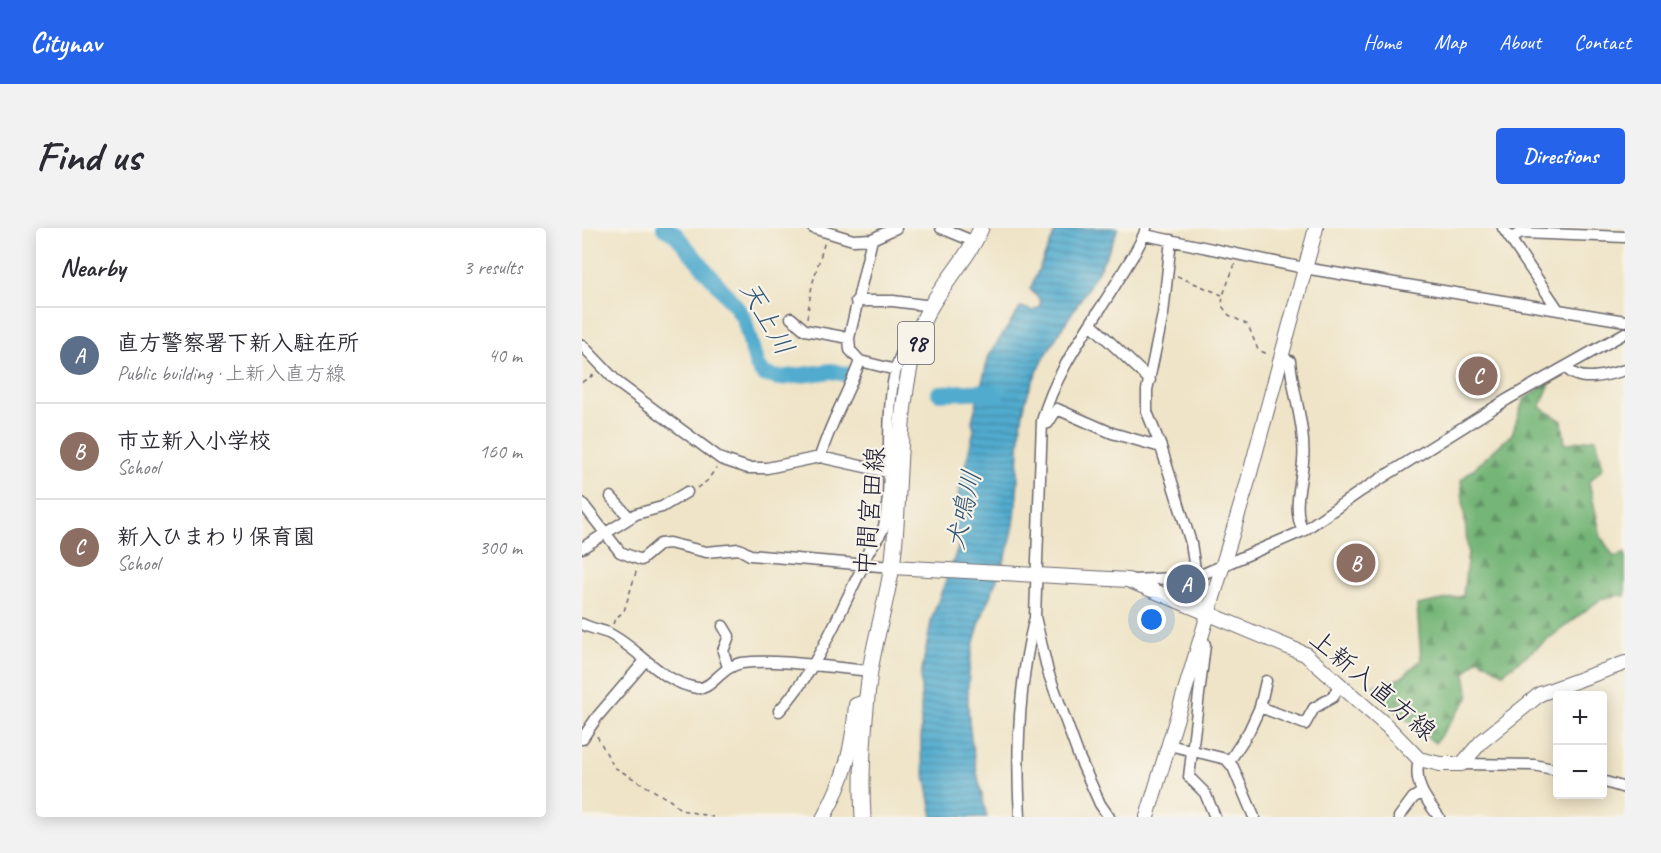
<!DOCTYPE html>
<html lang="en">
<head>
<meta charset="utf-8">
<style>
  :root { --surface:#fff; --page:#f2f2f3; --text:#2b2b33; --muted:#7c7c81; --line:#e1e1e2; --accent:#2563eb }
  body { margin:0; font-family:Caveat,"Klee One",sans-serif; background:var(--page); color:var(--text) }
  .controls { position:absolute; right:18px; bottom:18px; display:grid; overflow:hidden; border-radius:6px; box-shadow:0 3px 15px #0003 }
  .controls button { width:54px; height:54px; display:grid; place-items:center; padding:0; border:0; border-bottom:2px solid var(--line); background:var(--surface); color:var(--text); font:30px sans-serif }
  .you { position:absolute; left:570px; top:392px; width:21px; height:21px; margin:-15px; border:4px solid #fff; border-radius:50%; background:#1a73e8; box-shadow:0 0 0 9px #1a73e833 }
  .badge { display:grid; place-items:center; width:39px; height:39px; border-radius:50%; background:var(--accent); color:#fff; font-size:20px; font-weight:700 }
  .pin { position:absolute; translate:-50% -50%; border:3px solid #fff; box-shadow:0 2px 6px #0006 }
  .list { margin:0; padding:0; list-style:none }
  h2 { display:flex; justify-content:space-between; align-items:center; height:78px; margin:0; padding:0 24px; font-size:26px }
  h2 small { font-size:20px; font-weight:400; color:var(--muted) }
  .list li { display:grid; grid-template-columns:39px 1fr auto; gap:18px; align-items:center; box-sizing:border-box; height:96px; padding:0 24px; border-top:2px solid var(--line) }
  .list b { display:block; font-size:22px; white-space:nowrap }
  .list p { margin:0; font-size:20px; white-space:nowrap; color:var(--muted) }
  .list em { font-size:20px; font-style:normal; color:var(--muted) }
  .map { position:relative; flex:none; width:1043px; height:589px; overflow:hidden; border-radius:6px }
  header { display:flex; align-items:center; gap:36px; box-sizing:border-box; height:84px; padding:0 30px; background:var(--accent); color:#fff }
  header strong { font-size:28px }
  nav { display:flex; gap:33px; margin-inline-start:auto; font-size:21px }
  .intro { display:flex; align-items:center; justify-content:space-between; box-sizing:border-box; height:144px; padding:0 36px }
  h1 { margin:0; font-size:42px }
  .button { padding:15px 27px; border-radius:6px; background:var(--accent); color:#fff; font-size:21px; font-weight:700 }
  main { display:flex; gap:36px; padding:0 36px }
  aside { flex:1; background:var(--surface); border-radius:6px; box-shadow:0 3px 15px #0003 }
  .map>svg:first-child { display:block }
  .forest { fill:url(#forest-firs); stroke:#4b6c59; stroke-width:1.5 }
  .water { fill:url(#water-rules); stroke:#3a6684; stroke-width:1.5 }
  .lines { fill:none; stroke-linecap:round; stroke-linejoin:round }
  .river { stroke:#51abce; stroke-width:16 }
  .street-casing { stroke:#6a666c; stroke-width:13 }
  .secondary-casing { stroke:#6a666c; stroke-width:16 }
  .primary-casing { stroke:#6a666c; stroke-width:17 }
  .path { stroke:#6a666c; stroke-width:1.5; stroke-dasharray:4.5 4.5; stroke-linecap:butt }
  .street { stroke:#fff; stroke-width:10 }
  .secondary { stroke:#fff; stroke-width:14 }
  .primary { stroke:#fff; stroke-width:15 }
  .labels { text-anchor:middle; dominant-baseline:central; stroke-width:4.5; stroke-linejoin:round; paint-order:stroke }
  .shield { fill:#f7f3e8; stroke:#62616f; stroke-width:1.5 }
  .shield-label { font-size:24px; font-weight:bold; fill:#22223b }
  .street-label { font-size:26px; fill:#22223b; stroke:#f7f3e8 }
  .water-label { font-size:27px; font-style:italic; fill:#355976; stroke:#f7f3e8 }
</style>
</head>
<body>
<header>
<strong>Citynav</strong>
<nav><a>Home</a><a>Map</a><a>About</a><a>Contact</a></nav>
</header>
<div class="intro"><h1>Find us</h1><a class="button">Directions</a></div>
<main>
<aside>
<h2>Nearby<small>3 results</small></h2>
<ul class="list">
<li><span class="badge" style="background:#5c6f8a">A</span><div><b>直方警察署下新入駐在所</b><p>Public building · 上新入直方線</p></div><em>40 m</em></li>
<li><span class="badge" style="background:#8d6e63">B</span><div><b>市立新入小学校</b><p>School</p></div><em>160 m</em></li>
<li><span class="badge" style="background:#8d6e63">C</span><div><b>新入ひまわり保育園</b><p>School</p></div><em>300 m</em></li>
</ul>
</aside>
<div class="map">
<svg width="1043" height="589" viewBox="0 0 1043 589">
  <defs>
    <pattern id="forest-firs" width="22" height="20" patternUnits="userSpaceOnUse" patternTransform="scale(1.5)"><rect width="22" height="20" fill="#74b577"/><path d="M5 1l3.5 6h-7zM16 11l3.5 6h-7z" fill="#5f9363"/></pattern>
    <pattern id="water-rules" width="6" height="5" patternUnits="userSpaceOnUse" patternTransform="scale(1.5)"><rect width="6" height="5" fill="#51abce"/><path d="M0 2.5h6" fill="none" stroke="#438ba8"/></pattern>
  </defs>
  <rect width="100%" height="100%" fill="#f7f3e8"/>
  <filter id="ink" filterUnits="userSpaceOnUse"><feTurbulence type="fractalNoise" baseFrequency=".0167" numOctaves="2"/><feDisplacementMap in="SourceGraphic" scale="12" xChannelSelector="R" yChannelSelector="G"/><feConvolveMatrix kernelMatrix="1 2 1 2 8 2 1 2 1" color-interpolation-filters="sRGB"/></filter>
  <filter id="wash" filterUnits="userSpaceOnUse"><feTurbulence type="fractalNoise" baseFrequency=".008" numOctaves="4" result="noise"/><feDisplacementMap in="SourceGraphic" scale="24" xChannelSelector="R" yChannelSelector="G"/><feGaussianBlur stdDeviation="1.35" result="paint"/><feColorMatrix in="noise" values="0 0 0 0 0 0 0 0 0 0 0 0 0 0 0 0 0 1.4 0 .05"/><feComposite in="paint" operator="in"/></filter>
  <g filter="url(#wash)">
    <rect width="100%" height="100%" fill="#efe4c7"/>
    <!-- forest -->
    <path class="forest" d="M969,153L958,179L980,193L983,216L1014,210L1021,239L1007,254L1019,309L1032,329L1043,325V368L1037,367L1019,371L921,445L896,430L883,445L887,469L853,515L799,470L792,458L819,450L839,432L835,377L881,368L886,324L879,252L930,206L942,171Z"/>
    <!-- water -->
    <path class="water" d="M475,0H536C516,56 474,100 450,155C432,196 439,245 433,289C429,326 409,361 397,397C375,461 390,525 405,589H351L339,526V447L350,389L376,320L373,280L392,202L390,193L407,127L439,79L451,83L458,78V72L448,61Z"/>
    <g class="lines">
      <!-- river -->
      <path class="river" d="M82,0L94,7L153,77L162,91L175,138L181,146L197,150L250,143L267,147
        M357,165L417,163"/>
    </g>
  </g>
  <g filter="url(#ink)">
    <g class="lines">
      <defs>
        <path id="street" d="M231,0L271,12L290,11L267,110L268,122L278,133C266,166 248,195 238,229
          M359,0L393,14
          M921,0L975,80
          M563,7L722,40L1043,93
          M929,10L939,5L1043,9
          M290,11L314,0
          M589,12L581,86L565,162V184L579,219L609,315L619,382
          M274,73H311L350,78
          M209,90L223,102L267,110
          M509,96L568,152
          M0,117L36,155L139,231L166,240H185L238,229L306,244
          M699,129L708,133C711,167 724,200 721,234C719,257 710,281 721,303
          M278,133L314,142
          M985,140C997,156 1026,147 1043,142
          M460,197L466,195L475,181L530,205L579,219
          M29,269L48,290
          M0,275L38,324L59,332L78,316L87,315L124,324L157,321L168,327L310,339
          M0,320L54,286L80,279L105,264
          M551,352L614,349L721,303L779,263L926,171L1043,105
          M0,396C8,400 18,402 26,405C57,420 78,454 115,460C129,463 139,438 160,435C195,430 251,440 288,443
          M141,398L147,408L141,423L146,439
          M620,409L623,417L607,549L623,565L633,589
          M678,479L684,453
          M197,483C235,442 256,387 281,338C284,320 300,308 302,298C314,245 296,161 325,115L335,112
          M0,511L15,489L62,434
          M587,517L644,531L651,539L672,589
          M837,531C831,556 843,570 857,589
          M647,534L667,503L678,479L723,496L732,480L751,469L758,455
          M880,536L952,537L975,542
          M1020,553L1043,560
          M438,589C434,524 437,456 452,393
          M527,589L518,576L497,529L466,444L453,389L460,193C475,138 512,94 541,44C549,30 560,16 564,0
          M817,589L831,570L839,565"/>
        <path id="secondary" d="M310,339L546,352L723,426L805,498L837,531L858,536H880L899,514L958,466L1043,435
          M242,589C264,547 270,524 274,477L285,473
          M565,589L664,260L734,0"/>
        <path id="primary" d="M281,589C278,541 282,491 288,443C294,406 306,369 311,331C320,254 313,176 338,101C351,64 384,36 399,0"/>
      </defs>
      <!-- street casing -->
      <use href="#street" class="street-casing"/>
      <!-- secondary casing -->
      <use href="#secondary" class="secondary-casing"/>
      <!-- primary casing -->
      <use href="#primary" class="primary-casing"/>
      <!-- path -->
      <path class="path" d="M653,36L641,67L640,78L647,87L666,97L676,122L688,127
        M595,48L640,67
        M225,90L230,57L243,13
        M0,154L15,145
        M115,260L125,253L134,240
        M31,396L33,391L42,383L55,341
        M15,508L32,539L89,573L99,582L131,589"/>
      <!-- street -->
      <use href="#street" class="street"/>
      <!-- secondary -->
      <use href="#secondary" class="secondary"/>
      <!-- primary -->
      <use href="#primary" class="primary"/>
    </g>
  </g>
  <g class="labels">
    <!-- shield labels -->
    <rect class="shield" x="316" y="94" width="36" height="42" rx="4.5"/>
    <g class="shield-label">
      <text x="334" y="115">98</text>
    </g>
    <!-- street labels -->
    <g class="street-label">
      <text transform="translate(288 283) rotate(-85)">中間宮田線</text>
      <text transform="translate(791 457) rotate(40)">上新入直方線</text>
    </g>
    <!-- water labels -->
    <g class="water-label">
      <text transform="translate(185 90) rotate(60)">天上川</text>
      <text transform="translate(381 282) rotate(-77)">犬鳴川</text>
    </g>
  </g>
</svg>
<div class="controls">
<button>+</button>
<button>−</button>
</div>
<div class="you"></div>
<div class="pin badge" style="left:604px;top:356px;background:#5c6f8a">A</div>
<div class="pin badge" style="left:774px;top:335px;background:#8d6e63">B</div>
<div class="pin badge" style="left:896px;top:148px;background:#8d6e63">C</div>
</div>
</main>
</body>
</html>
